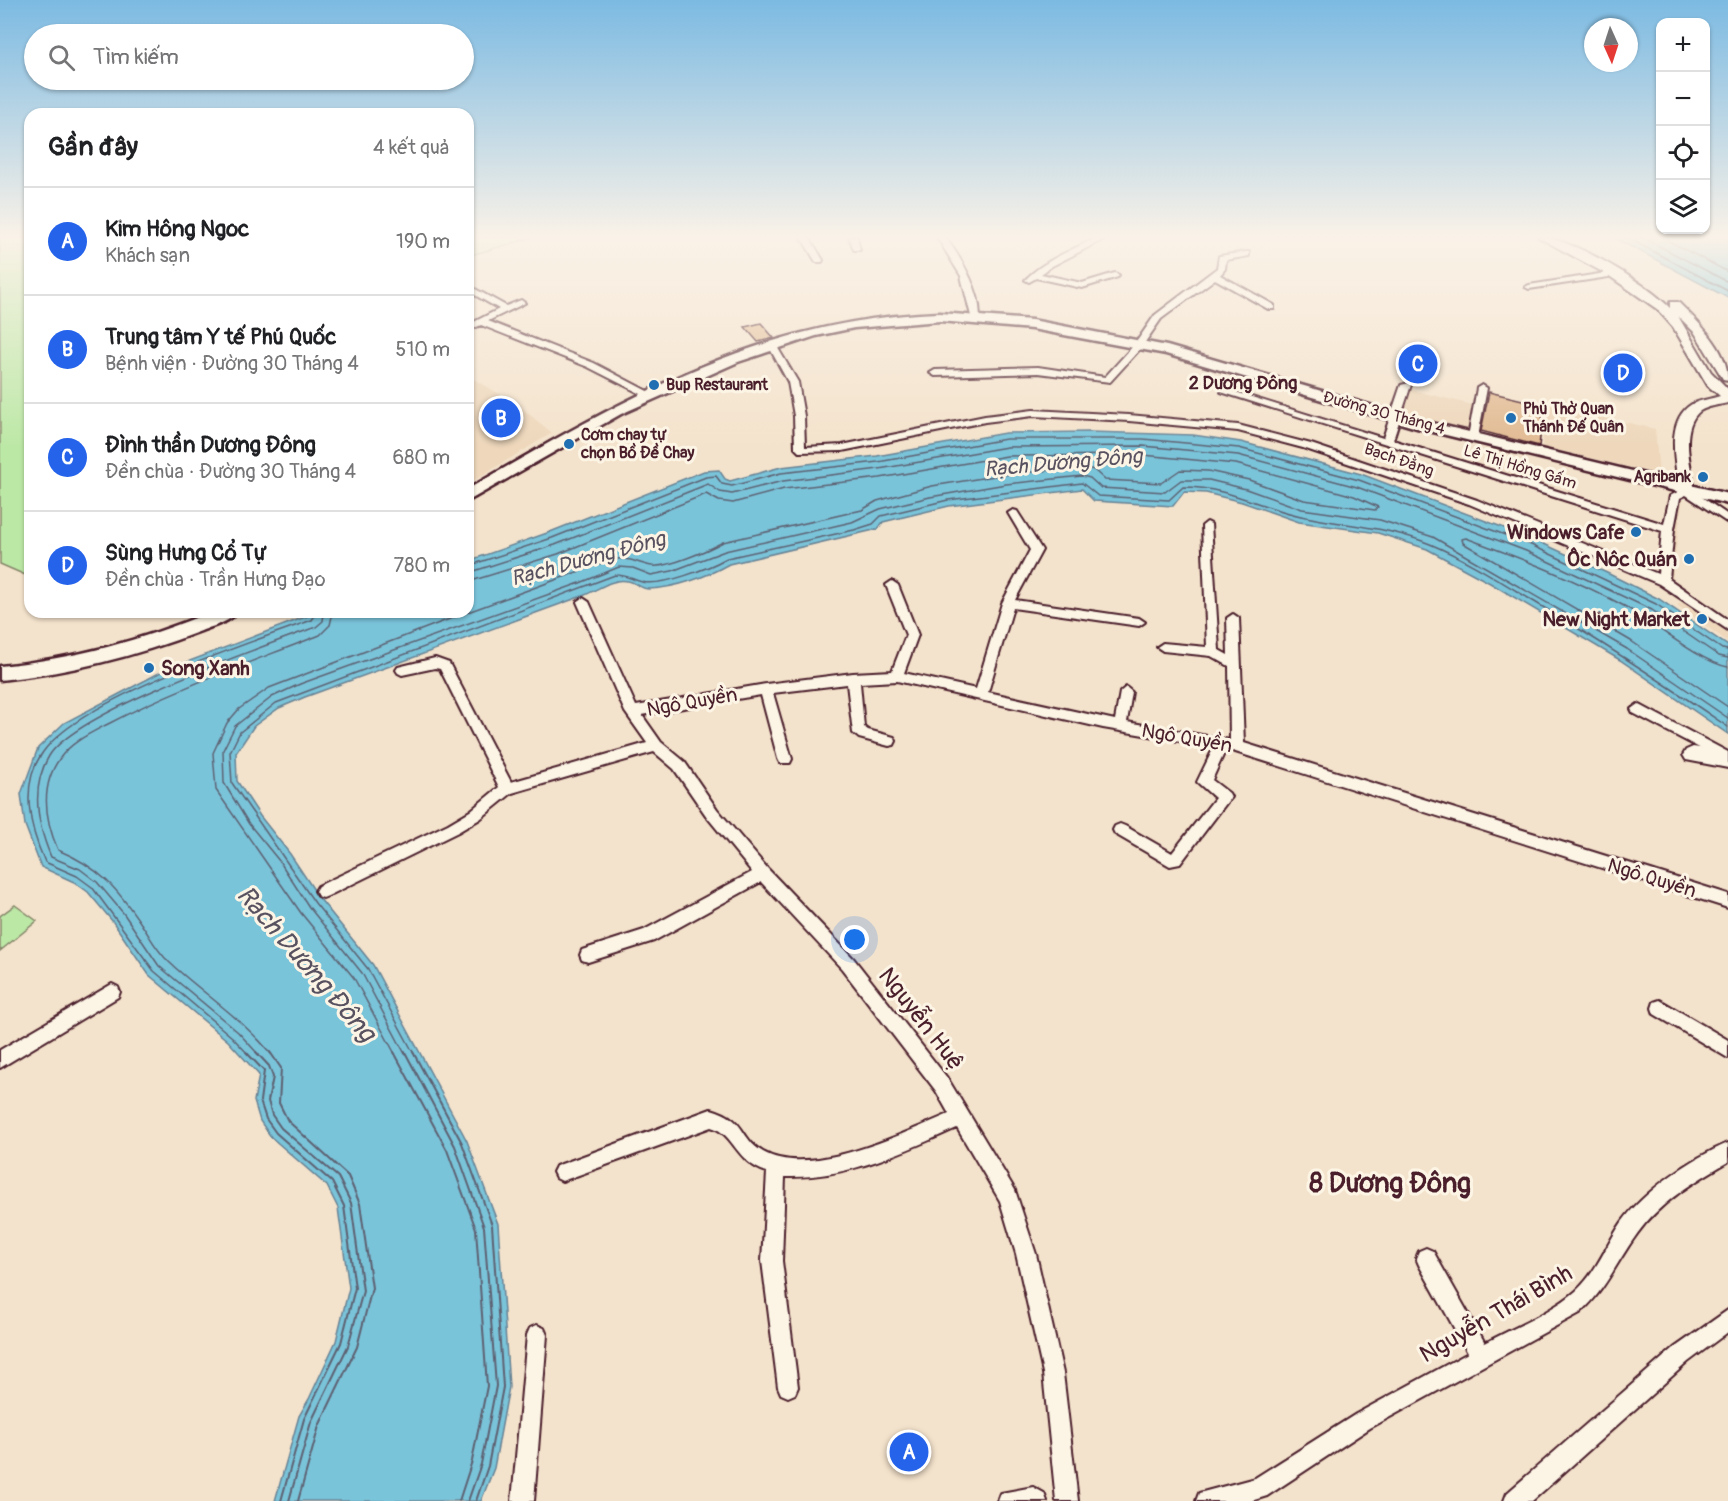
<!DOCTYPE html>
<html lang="vi">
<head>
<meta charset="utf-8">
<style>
  :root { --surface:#fff; --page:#f6f6f6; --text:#202124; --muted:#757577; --line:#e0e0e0; --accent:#2563eb }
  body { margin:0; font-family:Pangolin,sans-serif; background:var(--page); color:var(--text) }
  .controls { position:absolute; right:18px; top:18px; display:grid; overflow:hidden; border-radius:12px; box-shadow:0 2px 4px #0004 }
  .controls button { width:54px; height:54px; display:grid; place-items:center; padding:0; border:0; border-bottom:2px solid var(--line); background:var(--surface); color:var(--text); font:30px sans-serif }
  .compass { position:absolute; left:1584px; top:18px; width:54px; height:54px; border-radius:50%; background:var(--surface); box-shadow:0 2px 4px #0004; rotate:177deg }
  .you { position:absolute; left:855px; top:940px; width:21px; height:21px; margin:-15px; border:4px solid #fff; border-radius:50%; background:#1a73e8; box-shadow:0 0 0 9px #1a73e833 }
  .badge { display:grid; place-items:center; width:39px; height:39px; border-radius:50%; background:var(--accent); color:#fff; font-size:20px; font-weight:700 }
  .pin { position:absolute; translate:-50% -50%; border:3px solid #fff; box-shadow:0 2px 6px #0006 }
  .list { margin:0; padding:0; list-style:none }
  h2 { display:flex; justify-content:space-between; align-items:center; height:78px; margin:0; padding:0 24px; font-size:26px }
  h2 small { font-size:20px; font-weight:400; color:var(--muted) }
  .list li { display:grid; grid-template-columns:39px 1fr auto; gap:18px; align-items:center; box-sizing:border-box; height:108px; padding:0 24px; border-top:2px solid var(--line) }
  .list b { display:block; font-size:22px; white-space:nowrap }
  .list p { margin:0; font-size:20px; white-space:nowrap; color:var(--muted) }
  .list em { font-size:20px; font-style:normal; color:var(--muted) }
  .icon { flex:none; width:33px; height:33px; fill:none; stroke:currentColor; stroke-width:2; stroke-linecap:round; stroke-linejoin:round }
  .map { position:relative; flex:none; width:1728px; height:1501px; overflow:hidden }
  .search { position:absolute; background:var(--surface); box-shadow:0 2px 4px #0004; left:24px; top:24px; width:450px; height:66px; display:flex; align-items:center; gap:15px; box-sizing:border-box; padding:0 21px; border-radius:33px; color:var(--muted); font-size:22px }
  .panel { position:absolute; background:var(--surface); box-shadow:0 2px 4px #0004; left:24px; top:108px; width:450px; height:510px; border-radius:18px }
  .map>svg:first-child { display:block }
  .built { fill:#eed7bb }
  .green { fill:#bce8a6; stroke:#838468; stroke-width:1.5 }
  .water { fill:#7ac4da; stroke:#678294; stroke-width:1.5 }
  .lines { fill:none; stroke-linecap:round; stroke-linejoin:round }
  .shore-far1 { stroke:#5d6171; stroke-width:1.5 }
  .shore { stroke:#5d6171; stroke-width:2 }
  .building { fill:#e1ba92; stroke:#4a1f2b; stroke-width:1.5 }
  .street-casing { stroke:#4a1f2b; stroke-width:4 }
  .secondary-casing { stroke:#4a1f2b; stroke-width:4 }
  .primary-casing { stroke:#4a1f2b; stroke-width:5 }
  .street { fill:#fcf5e5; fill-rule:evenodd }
  .secondary { fill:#fcf5e5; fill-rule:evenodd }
  .primary { fill:#fcf5e5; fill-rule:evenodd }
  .poi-dot { fill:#1f6fb2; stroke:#fcf5e5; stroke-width:2 }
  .labels { text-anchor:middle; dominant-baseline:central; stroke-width:6; stroke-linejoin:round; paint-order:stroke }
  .far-poi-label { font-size:16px; font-weight:bold; fill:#4a1f2b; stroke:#fcf5e5; text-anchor:start }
  .far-street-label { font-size:16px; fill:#4a1f2b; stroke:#fcf5e5 }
  .far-quarter-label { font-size:18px; font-weight:bold; fill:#4a1f2b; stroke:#fcf5e5 }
  .poi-label { font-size:20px; font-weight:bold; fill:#4a1f2b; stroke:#fcf5e5; text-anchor:end }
  .street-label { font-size:20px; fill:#4a1f2b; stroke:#fcf5e5 }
  .water-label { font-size:21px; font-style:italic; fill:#585160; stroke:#fcf5e5 }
  .near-street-label { font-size:24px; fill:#4a1f2b; stroke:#fcf5e5 }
  .near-water-label { font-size:26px; font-style:italic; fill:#585160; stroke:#fcf5e5 }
  .near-quarter-label { font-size:27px; font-weight:bold; fill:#4a1f2b; stroke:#fcf5e5 }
</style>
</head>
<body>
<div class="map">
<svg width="1728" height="1501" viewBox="0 0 1728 1501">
  <rect width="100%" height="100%" fill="#f4e3cc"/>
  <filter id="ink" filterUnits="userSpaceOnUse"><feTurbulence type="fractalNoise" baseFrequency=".0167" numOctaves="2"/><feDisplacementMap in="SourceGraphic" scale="12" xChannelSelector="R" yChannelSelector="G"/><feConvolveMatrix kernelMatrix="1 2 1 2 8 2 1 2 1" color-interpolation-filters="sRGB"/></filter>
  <g filter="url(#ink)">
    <!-- built -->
    <path class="built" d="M468,376L517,404L552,433L468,484Z
      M1408,389L1477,406L1472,431L1400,413Z
      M1546,404L1655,429L1659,474L1542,447Z
      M1668,493L1683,497L1672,580L1656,575Z
      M1685,602L1728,633V642L1677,605Z"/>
    <!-- green -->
    <path class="green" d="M0,237H30V577L0,564Z
      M468,237H533L468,256Z
      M15,905L37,921L0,951V916Z"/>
    <!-- water -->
    <path class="water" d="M1613,237H1728V298Z
      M1090,432L1193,435L1241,442L1361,474L1531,538L1609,574L1659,599L1728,646V734L1620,660L1490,583L1427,549L1378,533L1299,522L1242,502L1206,493L1184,492L1173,506L1094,501L1082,489L949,506L883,522L878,529L729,564C706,577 676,588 649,589C640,589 636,582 628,581C612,578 599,589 585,595L305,697L279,708L254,726L236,753L237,781L260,816L290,854L320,899L373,965L467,1141L498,1224L509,1387L494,1468L481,1501H275L299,1416L309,1399L336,1341L349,1288L338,1208L327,1186L271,1137L260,1121L254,1101L259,1075L228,1041L149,975L113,922L88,892L74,882L41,867L25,825L21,794L38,748L64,723L161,672L318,612H468V561L550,532L704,471L719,470L725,479L730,481L781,467L877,456L1005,433Z"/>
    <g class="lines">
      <!-- shore-far1 -->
      <path class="shore-far1" d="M1626,237L1728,291
        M1642,237L1728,282
        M1661,237L1728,272
        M468,566L552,538L706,477L716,476L722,484L732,486L781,473L878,462L1006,439H1143L1239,448L1359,480L1529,544L1656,604L1722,649L1728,650
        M468,573L555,545L708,484L720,492L732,494L783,481L879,469L1007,447L1143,446L1238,455L1357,487L1526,551L1652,610L1719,656L1728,658
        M468,582L558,554L706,494L719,501L733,503L784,489L880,478L1007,456L1143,455L1236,464L1354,496L1378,507L1375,510L1304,500L1249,480L1208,471L1180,470L1161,483L1105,480L1094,470L1083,467L1001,475L932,486L877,501L862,510L723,542C708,550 668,568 652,566C635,563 629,556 610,560L468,612
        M1728,667C1700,662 1654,623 1626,607C1575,579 1520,558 1466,538L1462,539L1463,543L1631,641L1728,707
        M248,1054L232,1037L154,971L92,887L77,876L45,862C30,829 19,785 43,752C80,699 248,643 312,620L317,612
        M258,1054L238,1032L159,966L124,914L97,882L80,869L51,857C37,824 30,788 49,756C75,712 262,647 316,627L323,621L324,612
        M271,1054C242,1018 202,993 169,962C157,951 150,937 142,925C117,888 99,867 58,850C45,820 39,787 60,758C71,742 91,733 108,724C176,688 249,663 320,635L330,625L333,612
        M395,1054L354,978L301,913L216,790L213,753L227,723L239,709L269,688L468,612
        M405,1054L362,973L309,907L280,862L249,824L224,783L223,750L235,726L272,697L300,684L580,583L619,567L633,568L651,575L672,571L725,551L852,522L880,509L930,497L1006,484L1082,476L1090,478L1101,488L1165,492L1181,480H1209L1246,489L1302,509L1380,520L1433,537L1627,649L1728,718
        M414,1054L368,969L315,903L232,783L230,752L240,732L276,703L615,575C629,575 630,579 642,582C662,587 709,568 727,558L854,530L873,524L881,516L948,500L1082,483L1098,496L1169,500L1183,487C1228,487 1259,507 1301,516C1346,526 1387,526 1430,544C1466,559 1500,581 1533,601C1600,641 1664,683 1728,727"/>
      <!-- shore -->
      <path class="shore" d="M246,1052L264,1071L260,1101L266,1119L276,1133L332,1182L344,1206L355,1288L341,1343L304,1419L281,1501
        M256,1052L269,1066L273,1077L268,1101L272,1115L281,1128L338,1177L351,1203L363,1291L348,1346L311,1422L289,1501
        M270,1052L281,1068L279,1103L288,1121L348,1176L360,1204L372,1288L357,1347L319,1426L298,1501
        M394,1052L447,1150L476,1229L487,1386L472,1461L459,1501
        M405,1052L455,1146L484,1227L496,1386L481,1464L468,1501
        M413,1052L462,1143L492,1225L503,1387L488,1466L476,1501"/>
    </g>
    <!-- building -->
    <path class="building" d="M761,323L774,338L758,342L745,327Z
      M1412,355L1429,359L1424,373L1407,369Z
      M1489,392L1544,405L1539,446L1481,431Z"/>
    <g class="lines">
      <defs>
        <path id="street" d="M801,237H809L823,260L822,262H816Z
          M849,237H857L860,250H854Z
          M937,237H945C961,258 984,295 979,322L972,320L961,276Z
          M1098,237H1108L1052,266L1041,274L1082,283L1115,273L1119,275L1118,277L1082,288L1036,278L1029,282L1025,280C1043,261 1072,250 1098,237Z
          M1246,252H1249V256L1226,260L1225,269L1220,275L1274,305V309H1268L1215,279L1161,319L1141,348L1110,382L1038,373L935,376L930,373L935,370L1038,367L1105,377L1135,344L1155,315L1217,268L1219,256Z
          M1612,272H1615V276L1529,289L1525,287L1529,285Z
          M468,285L506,306L521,300L525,303L488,321L594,363L655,395L647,397L588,367L481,325L468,331V325L499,309L468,291Z
          M772,342L776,345L798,382L804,416L805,447L842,445L985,416L1033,410L1129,415L1238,425L1311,444L1477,500L1658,574L1662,531L1221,392L1229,390L1383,438L1401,385L1409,383L1411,385L1393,440L1664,524L1670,496L1687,487L1728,515V523L1686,495L1680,498L1674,529L1669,579L1728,620V630L1659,584L1469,504L1303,448L1238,431L1129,421L1033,416L985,422L842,451L799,452L795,448L794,416L788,382L768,345Z
          M1482,385L1487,388L1478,437L1473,440L1468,437L1477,388Z
          M1013,510L1017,511L1042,550L1015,600L1139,618L1145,622L1139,626L1013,608L988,692L1115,720L1120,692L1126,687L1132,692L1127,722L1230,740L1229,666L1211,656L1163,651L1157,647L1163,643L1207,647L1202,526L1207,522L1211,524L1219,650L1228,655L1227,618L1233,614L1239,618L1244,743L1728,894V908L1226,749L1212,780L1229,793L1231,797L1180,864L1170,866L1115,834L1113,830L1115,826L1120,824L1125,826L1172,853L1215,798L1197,782L1214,747L1103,728L897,681L860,683L864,727L868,730L894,737L896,741L894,745L889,746L859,738L853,733L847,684L773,693L792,759L790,763H780L778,759L761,695L642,715L661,742L684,761L717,809L768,869L854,959L948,1079L1015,1190L1036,1254L1063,1373L1078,1501H1056L1043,1373L1016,1254L1000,1201L957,1128C902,1152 847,1179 785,1177L782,1261L798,1387L795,1394L788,1397L781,1394L778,1387L762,1261L767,1172C735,1162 735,1134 711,1127L562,1181L556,1178L553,1172L556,1166L711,1109C747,1119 739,1138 763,1152C810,1179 904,1133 949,1114L936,1091L842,969L761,882L654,941L588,962L582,960L580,955L582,950L644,930L752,872L707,817L674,769L654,752L512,793L480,819L458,832L328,896L323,898L318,896L315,891L318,886L448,824L470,811L499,787L440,669L435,668L402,675L398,673L396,670L398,667L435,658L449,663L511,782L647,743L625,712L577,602L583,598L589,602L636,706L766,684L853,673L892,671L906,635L886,585L892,581L898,585L918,635L904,673L976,689L1002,603L1030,550L1008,513Z
          M1638,704L1728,752V763L1633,713L1631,709Z
          M112,984L118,987L120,992L118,997L0,1068V1050Z
          M1660,1000L1728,1040V1058L1654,1014L1652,1008L1654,1002Z
          M1728,1143V1162C1695,1181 1660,1202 1637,1234C1617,1261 1606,1290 1580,1313L1370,1428L1267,1496L1251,1501H1196L1199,1493L1255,1478L1356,1414L1468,1353L1419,1265L1416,1258L1419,1251L1426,1248L1433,1251L1485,1343C1513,1328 1552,1312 1576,1291C1597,1272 1606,1245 1622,1222C1644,1191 1692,1158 1728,1143Z
          M1728,1310V1332L1688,1362L1532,1501H1504L1507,1493L1674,1348Z
          M537,1325L544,1328L547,1335L534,1501H512L527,1335L530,1328Z
          M1033,1487L1044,1493L1047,1501H998L1001,1493Z"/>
        <path id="secondary" d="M1538,237C1571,237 1646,283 1670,308V302H1678C1699,323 1728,349 1728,380L1723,379L1695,333L1678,316L1711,372L1728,389V403C1719,405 1708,406 1700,411C1679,428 1691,468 1695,490L1692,493L1687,495L1679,490C1676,464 1664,421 1692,404C1700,400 1711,399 1720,396L1708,386L1673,327L1657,309L1608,275Z
          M1693,747L1728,752V768L1686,760L1683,755L1686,750Z"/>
        <path id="primary" d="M940,313L1032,320L1167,346L1428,422L1728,494V504L1417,428L1166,354L1032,329L940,321L854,328L816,336L738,362L621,414L468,501V489C621,401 758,319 940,313Z
          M210,612H237C231,622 212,626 201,631C136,656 70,673 0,680V666C73,659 143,640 210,612Z"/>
      </defs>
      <!-- street casing -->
      <use href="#street" class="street-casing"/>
      <!-- secondary casing -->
      <use href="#secondary" class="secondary-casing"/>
      <!-- primary casing -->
      <use href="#primary" class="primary-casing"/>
      <!-- street -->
      <use href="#street" class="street"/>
      <!-- secondary -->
      <use href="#secondary" class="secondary"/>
      <!-- primary -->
      <use href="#primary" class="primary"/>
    </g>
  </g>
  <!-- sky -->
  <linearGradient id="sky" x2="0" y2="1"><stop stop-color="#7cbae2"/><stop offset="0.53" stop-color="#faf2e8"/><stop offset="1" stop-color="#faf2e8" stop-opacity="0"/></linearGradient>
  <rect width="1728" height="447" fill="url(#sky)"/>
  <!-- markers -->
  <g class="poi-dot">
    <circle cx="654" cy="385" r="6"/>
    <circle cx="1511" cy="418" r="6"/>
    <circle cx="569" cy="444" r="6"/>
    <circle cx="1703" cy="477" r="6"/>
    <circle cx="1636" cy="532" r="6"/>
    <circle cx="1689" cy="559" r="6"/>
    <circle cx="1702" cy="619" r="6"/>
    <circle cx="149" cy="668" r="6"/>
  </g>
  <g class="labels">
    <!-- far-poi labels -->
    <g class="far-poi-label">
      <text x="666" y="385">Bup Restaurant</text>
      <text x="1523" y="409">Phủ Thờ Quan<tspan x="1523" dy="18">Thánh Đế Quân</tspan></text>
      <text x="581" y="435">Cơm chay tự<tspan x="581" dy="18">chọn Bồ Đề Chay</tspan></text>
      <text x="1691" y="477" text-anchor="end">Agribank</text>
    </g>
    <!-- far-street labels -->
    <g class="far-street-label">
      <text transform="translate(1384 413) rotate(15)">Đường 30 Tháng 4</text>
      <text transform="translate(1399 460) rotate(19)">Bạch Đằng</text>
      <text transform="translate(1520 467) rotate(17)">Lê Thị Hồng Gấm</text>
    </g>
    <!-- far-quarter labels -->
    <g class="far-quarter-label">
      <text x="1243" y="383">2 Dương Đông</text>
    </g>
    <!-- poi labels -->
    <g class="poi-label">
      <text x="1624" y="532">Windows Cafe</text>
      <text x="1677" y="559">Ôc Nôc Quán</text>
      <text x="1690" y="619">New Night Market</text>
      <text x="161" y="668" text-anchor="start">Song Xanh</text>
    </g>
    <!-- street labels -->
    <g class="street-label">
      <text transform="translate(692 702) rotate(-10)">Ngô Quyền</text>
      <text transform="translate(1187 738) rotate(10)">Ngô Quyền</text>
      <text transform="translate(1652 878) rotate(17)">Ngô Quyền</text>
    </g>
    <!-- water labels -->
    <g class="water-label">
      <text transform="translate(1063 463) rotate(-5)">Rạch Dương Đông</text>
      <text transform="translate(588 559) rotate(-15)">Rạch Dương Đông</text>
    </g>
    <!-- near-street labels -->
    <g class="near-street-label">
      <text transform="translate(921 1019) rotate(52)">Nguyễn Huệ</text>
      <text transform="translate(1496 1314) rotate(-30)">Nguyễn Thái Bình</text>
    </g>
    <!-- near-water labels -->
    <g class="near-water-label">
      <text transform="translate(306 964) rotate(49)">Rạch Dương Đông</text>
    </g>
    <!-- near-quarter labels -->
    <g class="near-quarter-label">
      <text x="1390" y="1183">8 Dương Đông</text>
    </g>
  </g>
</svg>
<div class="controls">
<button>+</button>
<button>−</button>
<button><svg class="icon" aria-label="locate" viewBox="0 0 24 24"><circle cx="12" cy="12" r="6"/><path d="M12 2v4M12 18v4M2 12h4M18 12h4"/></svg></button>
<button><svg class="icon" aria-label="layers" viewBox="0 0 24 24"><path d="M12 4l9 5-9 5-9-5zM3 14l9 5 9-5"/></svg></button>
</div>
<svg class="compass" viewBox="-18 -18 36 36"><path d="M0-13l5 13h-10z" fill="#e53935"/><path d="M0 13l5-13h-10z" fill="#757577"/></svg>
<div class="you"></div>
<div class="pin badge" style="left:909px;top:1452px">A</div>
<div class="pin badge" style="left:501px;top:418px">B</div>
<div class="pin badge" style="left:1418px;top:364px">C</div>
<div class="pin badge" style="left:1623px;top:373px">D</div>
<div class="search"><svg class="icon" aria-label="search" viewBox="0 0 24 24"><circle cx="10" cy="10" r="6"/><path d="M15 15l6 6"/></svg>Tìm kiếm</div>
<section class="panel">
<h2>Gần đây<small>4 kết quả</small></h2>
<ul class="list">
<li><span class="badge">A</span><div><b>Kim Hông Ngoc</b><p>Khách sạn</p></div><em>190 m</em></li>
<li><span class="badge">B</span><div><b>Trung tâm Y tế Phú Quốc</b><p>Bệnh viện · Đường 30 Tháng 4</p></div><em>510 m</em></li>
<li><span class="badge">C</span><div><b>Đình thần Dương Đông</b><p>Đền chùa · Đường 30 Tháng 4</p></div><em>680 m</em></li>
<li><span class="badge">D</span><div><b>Sùng Hưng Cổ Tự</b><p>Đền chùa · Trần Hưng Đạo</p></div><em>780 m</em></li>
</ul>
</section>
</div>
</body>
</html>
